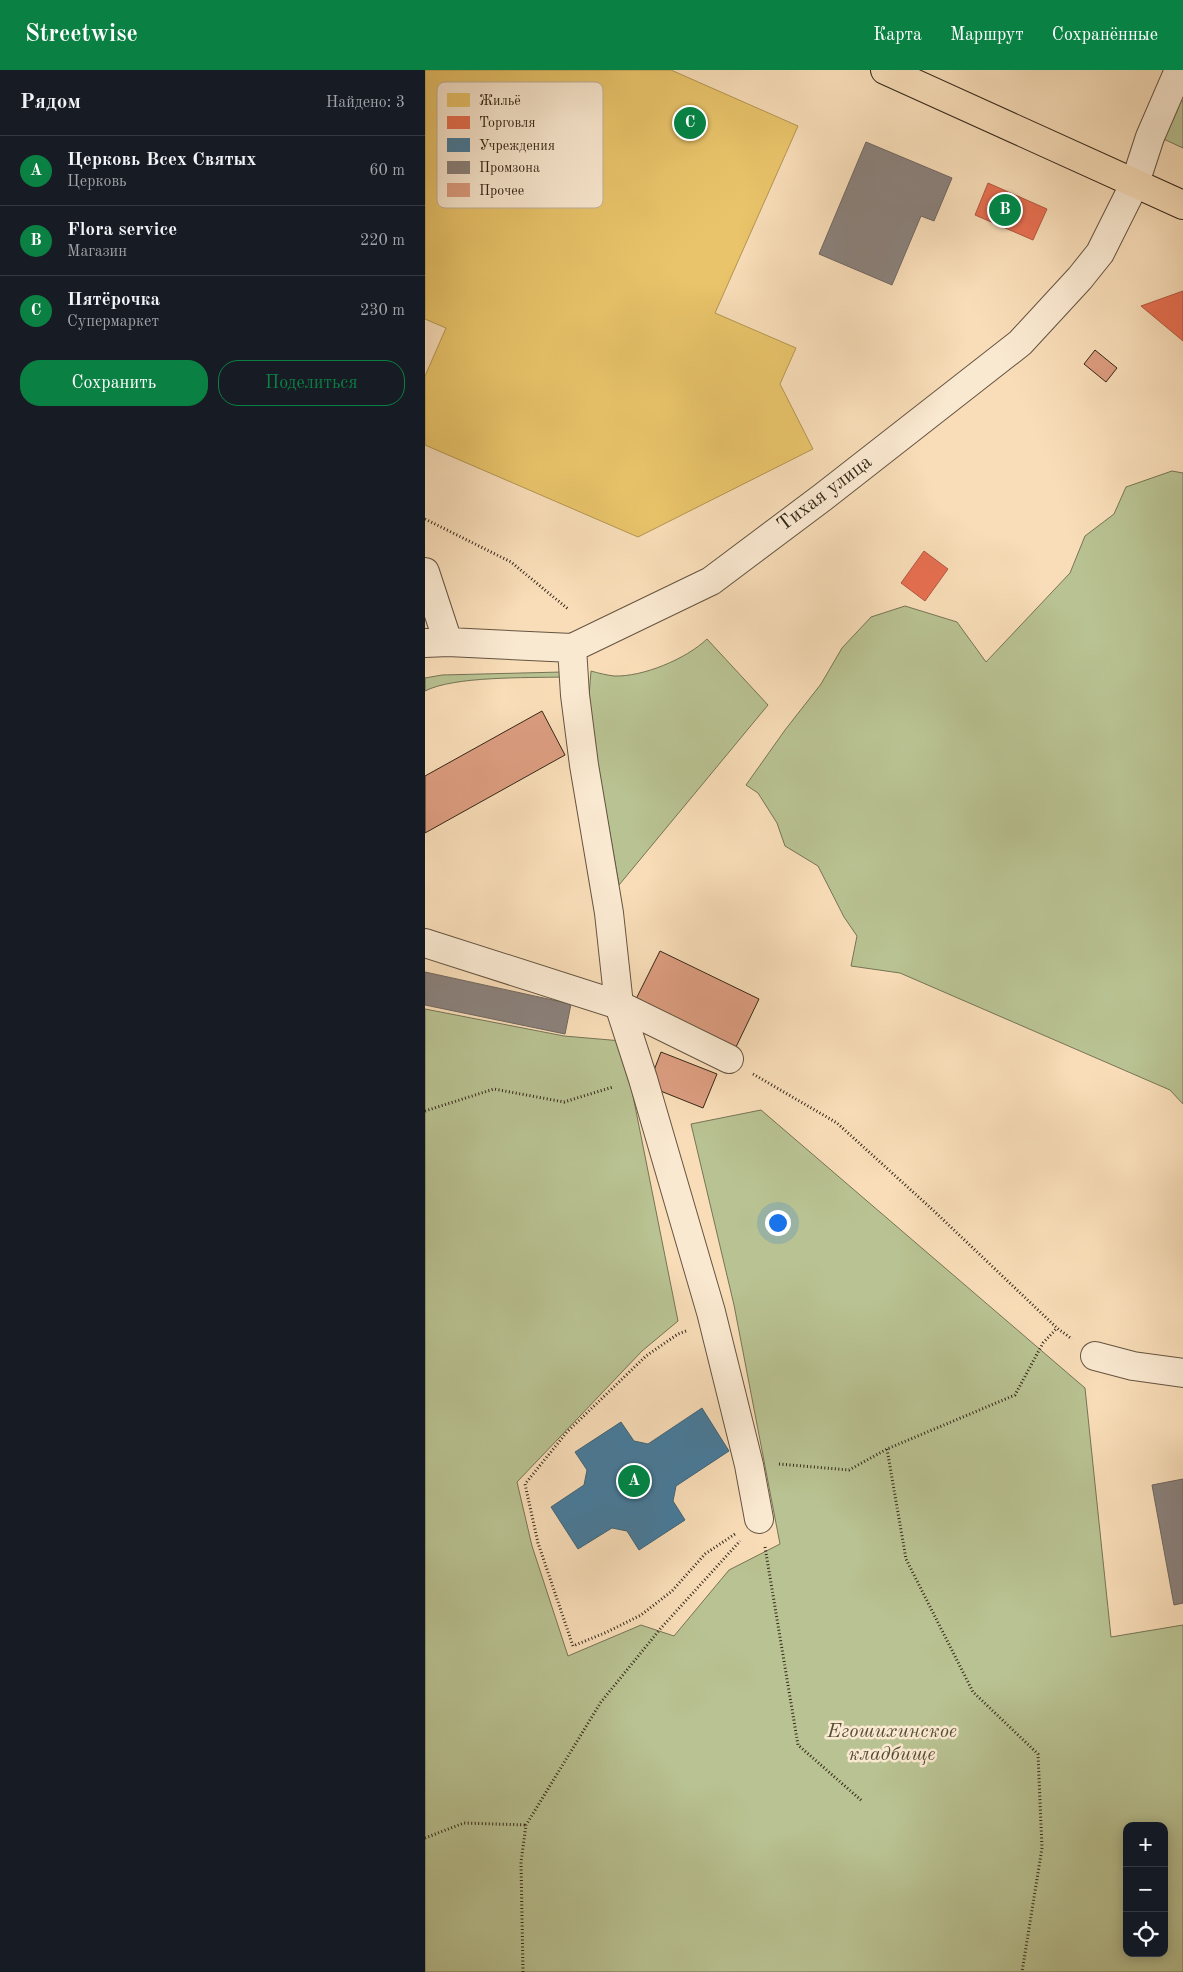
<!DOCTYPE html>
<html lang="ru">
<head>
<meta charset="utf-8">
<style>
  :root { --surface:#171b24; --page:#20242c; --text:#f1f3f6; --muted:#9ea1a6; --line:#363941; --accent:#0b8043 }
  body { margin:0; font-family:"Old Standard TT",serif; background:var(--page); color:var(--text) }
  .controls { position:absolute; right:15px; bottom:15px; display:grid; overflow:hidden; border-radius:10px; box-shadow:0 2px 12px #0003 }
  .controls button { width:45px; height:45px; display:grid; place-items:center; padding:0; border:0; border-bottom:1px solid var(--line); background:var(--surface); color:var(--text); font:25px sans-serif }
  .you { position:absolute; left:352px; top:1152px; width:18px; height:18px; margin:-12px; border:4px solid #fff; border-radius:50%; background:#1a73e8; box-shadow:0 0 0 8px #1a73e833 }
  .badge { display:grid; place-items:center; width:32px; height:32px; border-radius:50%; background:var(--accent); color:#fff; font-size:16px; font-weight:700 }
  .pin { position:absolute; translate:-50% -50%; border:2px solid #fff; box-shadow:0 1px 5px #0006 }
  .list { margin:0; padding:0; list-style:none }
  h2 { display:flex; justify-content:space-between; align-items:center; height:65px; margin:0; padding:0 20px; font-size:21px }
  h2 small { font-size:16px; font-weight:400; color:var(--muted) }
  .list li { display:grid; grid-template-columns:32px 1fr auto; gap:15px; align-items:center; box-sizing:border-box; height:70px; padding:0 20px; border-top:1px solid var(--line) }
  .list b { display:block; font-size:19px; white-space:nowrap }
  .list p { margin:0; font-size:16px; white-space:nowrap; color:var(--muted) }
  .list em { font-size:16px; font-style:normal; color:var(--muted) }
  .actions { display:flex; gap:10px; padding:15px 20px }
  .actions a { flex:1; padding:11px 0; border:1px solid var(--accent); border-radius:20px; text-align:center; font-size:18px; color:var(--accent) }
  .actions .main { background:var(--accent); color:#fff }
  .icon { flex:none; width:28px; height:28px; fill:none; stroke:currentColor; stroke-width:2; stroke-linecap:round; stroke-linejoin:round }
  .map { position:relative; flex:none; width:758px; height:1902px; overflow:hidden }
  header { display:flex; align-items:center; gap:30px; box-sizing:border-box; height:70px; padding:0 25px; background:var(--accent); color:#fff }
  header strong { font-size:24px }
  nav { display:flex; gap:28px; margin-inline-start:auto; font-size:18px }
  main { display:flex }
  aside { flex:1; background:var(--surface) }
  .map>svg:first-child { display:block }
  .green { fill:#b9c292; stroke:#767455; fill-rule:evenodd }
  .homes { fill:#e9c46a; stroke:#b39551 }
  .shops { fill:#e76f51; stroke:#b15940 }
  .public { fill:#457b9d; stroke:#406275 }
  .industry { fill:#8a817c; stroke:#70665e }
  .building { fill:#dc9d80; stroke:#342718 }
  .lines { fill:none; stroke-linecap:round; stroke-linejoin:round }
  .minor-casing { stroke:#655440; stroke-width:30 }
  .major-casing { stroke:#342718; stroke-width:30 }
  .path { stroke:#342718; stroke-width:3; stroke-dasharray:1 2.5; stroke-linecap:butt }
  .minor { stroke:#fae9d1; stroke-width:28 }
  .major { stroke:#f8ddb8; stroke-width:28 }
  .labels { text-anchor:middle; dominant-baseline:central; stroke-width:5; stroke-linejoin:round; paint-order:stroke }
  .street-label { font-size:20px; fill:#342718; stroke:#fae9d1 }
  .park-label { font-size:20px; font-style:italic; fill:#554e36; stroke:#fae9d1 }
  .key { fill:#fae9d1; stroke:#bfaf9a; stroke-width:1 }
  .key-label { font-size:14px; fill:#342718 }
</style>
</head>
<body>
<header>
<strong>Streetwise</strong>
<nav><a>Карта</a><a>Маршрут</a><a>Сохранённые</a></nav>
</header>
<main>
<aside>
<h2>Рядом<small>Найдено: 3</small></h2>
<ul class="list">
<li><span class="badge">A</span><div><b>Церковь Всех Святых</b><p>Церковь</p></div><em>60 m</em></li>
<li><span class="badge">B</span><div><b>Flora service</b><p>Магазин</p></div><em>220 m</em></li>
<li><span class="badge">C</span><div><b>Пятёрочка</b><p>Супермаркет</p></div><em>230 m</em></li>
</ul>
<div class="actions"><a class="main">Сохранить</a><a>Поделиться</a></div>
</aside>
<div class="map">
<svg width="758" height="1902" viewBox="0 0 758 1902">
  <rect width="100%" height="100%" fill="#f8ddb8"/>
  <filter id="stains"><feTurbulence type="fractalNoise" baseFrequency=".004" numOctaves="4"/><feColorMatrix values="0 0 0 0 .2 0 0 0 0 .09 0 0 0 0 .02 0 0 0 .5 -.17"/></filter>
  <radialGradient id="worn" r=".72"><stop offset=".6" stop-color="#630" stop-opacity="0"/><stop offset="1" stop-color="#630" stop-opacity=".3"/></radialGradient>
  <!-- green -->
  <path class="green" d="M753,29L758,31V78L730,65Z
    M747,401L758,403V1034L745,1020L475,903L426,896L432,866L419,847L393,796L360,776L352,753L333,723L321,715L360,660L396,614L417,578L446,547L480,536L532,552L561,592L645,503L660,466L689,444L701,417Z
    M282,569L343,635L194,815L163,639L166,601C173,603 181,605 189,606C218,607 261,589 282,569Z
    M137,602V607C102,608 29,606 0,621V608L17,605Z
    M0,939L139,966L197,971L253,1251L217,1281L92,1412L107,1476L143,1586L216,1555L249,1566L304,1500L355,1474L309,1235L266,1054L336,1040L660,1318L686,1567L758,1555V1902H0ZM702,1756H739V1883H702Z"/>
  <!-- homes -->
  <path class="homes" d="M0,0H246L373,56L290,243L371,278L355,314L388,379L213,467L0,375V306L21,258L0,249Z"/>
  <!-- shops -->
  <path class="shops" d="M563,113L622,139L608,170L550,145Z
    M758,221V271L716,236Z
    M499,481L523,499L500,531L476,513Z"/>
  <!-- public -->
  <path class="public" d="M277,1338L304,1381L251,1416L248,1431L260,1450L214,1480L202,1461L187,1458L153,1479L126,1437L159,1415L162,1400L150,1382L196,1352L209,1371L223,1374Z"/>
  <!-- industry -->
  <path class="industry" d="M441,72L527,108L509,151L496,146L467,215L394,184Z
    M0,902L146,934L140,964L0,935Z
    M758,1409V1533L749,1535L727,1415Z"/>
  <!-- building -->
  <path class="building" d="M670,280L692,298L681,312L659,294Z
    M117,641L140,685L0,763V706Z
    M235,881L334,929L311,977L211,929Z
    M236,982L292,1004L278,1038L223,1016Z"/>
  <g class="lines">
    <defs>
      <path id="minor" d="M0,502L23,572
        M0,573L23,572L147,578L286,511L398,427L595,273L655,208L675,183L710,113L725,67L754,0
        M147,578L150,625L159,695L184,843L194,935L218,1009L286,1242L324,1395L334,1449
        M0,873L194,935L304,989
        M670,1286L708,1296L758,1303"/>
      <path id="major" d="M460,0L758,135"/>
    </defs>
    <!-- minor casing -->
    <use href="#minor" class="minor-casing"/>
    <!-- major casing -->
    <use href="#major" class="major-casing"/>
    <!-- path -->
    <path class="path" d="M0,449L86,492L143,539
      M328,1004L412,1053L509,1141L632,1258L647,1269
      M0,1041L69,1019L139,1032L188,1017
      M261,1261L253,1264L221,1286L142,1362L100,1414L113,1473L148,1576L182,1562L216,1545L247,1521L280,1484L310,1464
      M462,1379L481,1489L548,1622L613,1684L617,1778L597,1902
      M354,1394L424,1400L462,1379L590,1325L618,1273L632,1258
      M340,1477L373,1675L437,1731
      M0,1768L39,1753L101,1755
      M98,1902L96,1792L101,1755L176,1632L236,1558L315,1471"/>
    <!-- minor -->
    <use href="#minor" class="minor"/>
    <!-- major -->
    <use href="#major" class="major"/>
  </g>
  <g class="labels">
    <!-- street labels -->
    <g class="street-label">
      <text transform="translate(400 424) rotate(-37)">Тихая улица</text>
    </g>
    <!-- park labels -->
    <g class="park-label">
      <text x="467" y="1662">Егошихинское<tspan x="467" dy="23">кладбище</tspan></text>
    </g>
  </g>
  <!-- legend -->
  <rect x="12" y="12" width="166" height="126" rx="8" class="key"/>
  <rect x="22" y="23" width="23" height="14" fill="#e9c46a"/>
  <rect x="22" y="46" width="23" height="13" fill="#e76f51"/>
  <rect x="22" y="68" width="23" height="14" fill="#457b9d"/>
  <rect x="22" y="91" width="23" height="13" fill="#8a817c"/>
  <rect x="22" y="113" width="23" height="14" fill="#dc9d80"/>
  <g class="key-label">
    <text x="54" y="35">Жильё</text>
    <text x="54" y="57">Торговля</text>
    <text x="54" y="80">Учреждения</text>
    <text x="54" y="102">Промзона</text>
    <text x="54" y="125">Прочее</text>
  </g>
  <rect width="100%" height="100%" filter="url(#stains)"/>
  <rect width="100%" height="100%" fill="url(#worn)"/>
</svg>
<div class="controls">
<button>+</button>
<button>−</button>
<button><svg class="icon" aria-label="locate" viewBox="0 0 24 24"><circle cx="12" cy="12" r="6"/><path d="M12 2v4M12 18v4M2 12h4M18 12h4"/></svg></button>
</div>
<div class="you"></div>
<div class="pin badge" style="left:209px;top:1411px">A</div>
<div class="pin badge" style="left:580px;top:140px">B</div>
<div class="pin badge" style="left:265px;top:53px">C</div>
</div>
</main>
</body>
</html>
